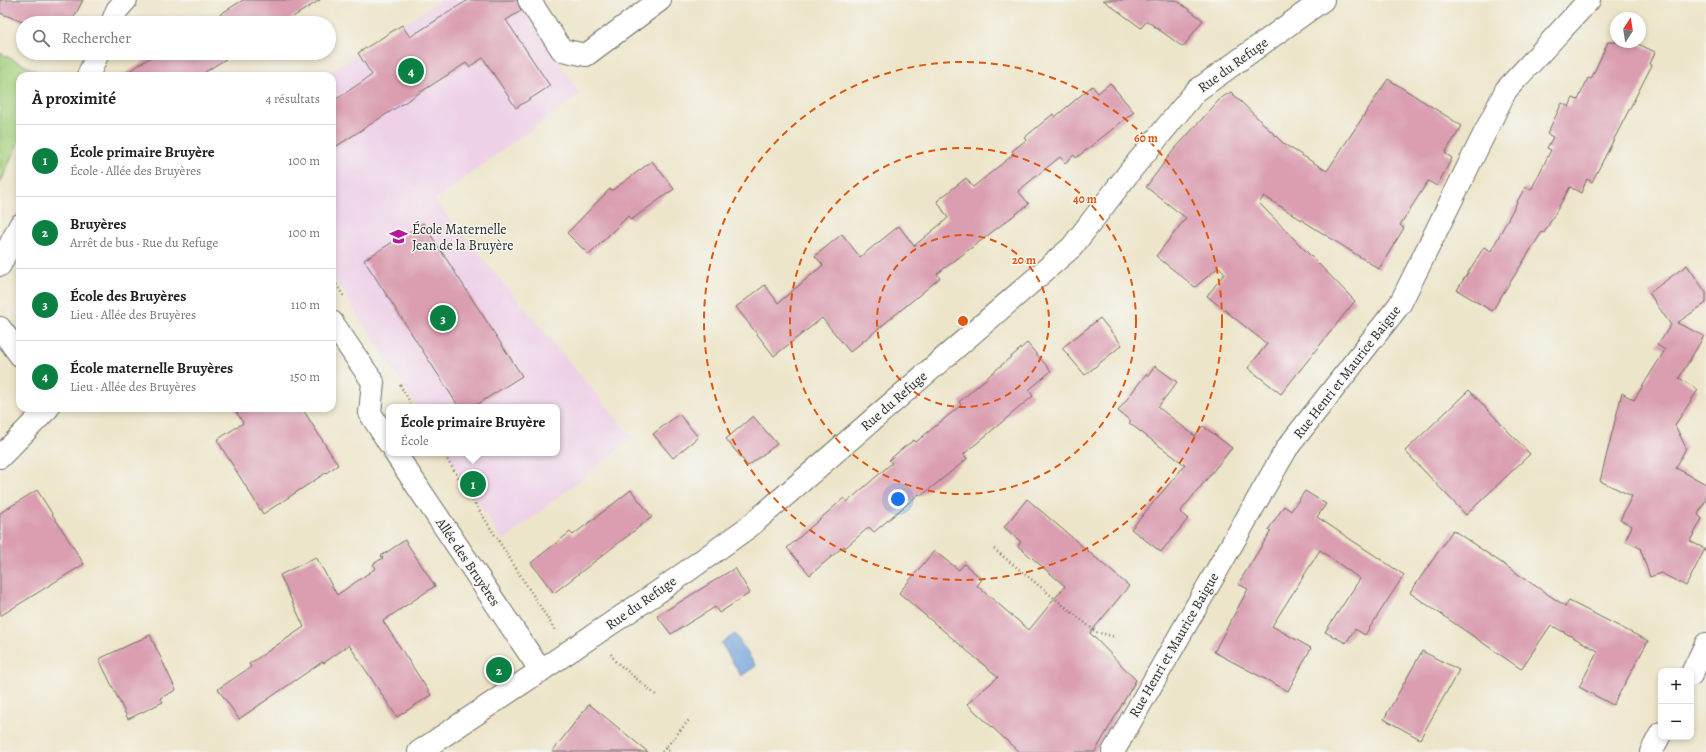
<!DOCTYPE html>
<html lang="fr">
<head>
<meta charset="utf-8">
<style>
  :root { --surface:#fff; --page:#f2f2f2; --text:#222; --muted:#767676; --line:#e0e0e0; --accent:#0b8043 }
  body { margin:0; font-family:Alegreya,serif; background:var(--page); color:var(--text) }
  .controls { position:absolute; right:12px; bottom:12px; display:grid; overflow:hidden; border-radius:8px; box-shadow:0 2px 6px #0003 }
  .controls button { width:36px; height:36px; display:grid; place-items:center; padding:0; border:0; border-bottom:1px solid var(--line); background:var(--surface); color:var(--text); font:20px sans-serif }
  .compass { position:absolute; left:1610px; top:12px; width:36px; height:36px; border-radius:50%; background:var(--surface); box-shadow:0 2px 6px #0003; rotate:12deg }
  .you { position:absolute; left:898px; top:499px; width:14px; height:14px; margin:-10px; border:3px solid #fff; border-radius:50%; background:#1a73e8; box-shadow:0 0 0 6px #1a73e833 }
  .badge { display:grid; place-items:center; width:26px; height:26px; border-radius:50%; background:var(--accent); color:#fff; font-size:13px; font-weight:700 }
  .pin { position:absolute; translate:-50% -50%; border:2px solid #fff; box-shadow:0 1px 4px #0006 }
  .popup { position:absolute; left:386px; top:404px; width:174px; height:52px; box-sizing:border-box; display:grid; place-content:center; border-radius:8px; background:var(--surface); filter:drop-shadow(0 1px 3px #0005); font-size:13px; white-space:nowrap; color:var(--muted) }
  .popup b { font-size:15px; color:var(--text) }
  .popup::after { content:''; position:absolute; left:50%; top:100%; margin-left:-8px; border:8px solid transparent; border-top-color:var(--surface) }
  .list { margin:0; padding:0; list-style:none }
  h2 { display:flex; justify-content:space-between; align-items:center; height:52px; margin:0; padding:0 16px; font-size:17px }
  h2 small { font-size:13px; font-weight:400; color:var(--muted) }
  .list li { display:grid; grid-template-columns:26px 1fr auto; gap:12px; align-items:center; box-sizing:border-box; height:72px; padding:0 16px; border-top:1px solid var(--line) }
  .list b { display:block; font-size:15px; white-space:nowrap }
  .list p { margin:0; font-size:13px; white-space:nowrap; color:var(--muted) }
  .list em { font-size:13px; font-style:normal; color:var(--muted) }
  .icon { flex:none; width:22px; height:22px; fill:none; stroke:currentColor; stroke-width:2; stroke-linecap:round; stroke-linejoin:round }
  .map { position:relative; flex:none; width:1706px; height:752px; overflow:hidden }
  .search { position:absolute; background:var(--surface); box-shadow:0 2px 6px #0003; left:16px; top:16px; width:320px; height:44px; display:flex; align-items:center; gap:10px; box-sizing:border-box; padding:0 14px; border-radius:22px; color:var(--muted); font-size:15px }
  .panel { position:absolute; background:var(--surface); box-shadow:0 2px 6px #0003; left:16px; top:72px; width:320px; height:340px; border-radius:12px }
  .map>svg:first-child { display:block }
  .built { fill:#eed0e7 }
  .green { fill:#a5d07d; stroke:#687e54 }
  .water { fill:#72a1db; stroke:#4e6683 }
  .building { fill:#da9eb0 }
  .lines { fill:none; stroke-linecap:round; stroke-linejoin:round }
  .minor-casing { stroke:#6f6c62; stroke-width:24 }
  .path { stroke:#6f6c62; stroke-width:2.5; stroke-dasharray:1 3; stroke-linecap:butt }
  .minor { stroke:#fff; stroke-width:22 }
  .ring { fill:none; stroke:#df570e; stroke-width:2; stroke-dasharray:7 5 }
  .labels { text-anchor:middle; dominant-baseline:central; stroke-width:3; stroke-linejoin:round; paint-order:stroke }
  .street-label { font-size:14px; fill:#2b2b2b; stroke:#f6f6f2 }
  .poi-label { font-size:14px; fill:#2b2b2b; stroke:#f6f6f2; text-anchor:start }
  .centre { fill:#df570e; stroke:#f6f6f2; stroke-width:2 }
  .ring-label { font-size:12px; text-anchor:middle; font-weight:bold; fill:#df570e; stroke:#f6f6f2; stroke-width:3; stroke-linejoin:round; paint-order:stroke }
</style>
</head>
<body>
<div class="map">
<svg width="1706" height="752" viewBox="0 0 1706 752">
  <rect width="100%" height="100%" fill="#f6f6f2"/>
  <filter id="ink" filterUnits="userSpaceOnUse"><feTurbulence type="fractalNoise" baseFrequency=".025" numOctaves="2"/><feDisplacementMap in="SourceGraphic" scale="8" xChannelSelector="R" yChannelSelector="G"/><feConvolveMatrix kernelMatrix="1 2 1 2 8 2 1 2 1" color-interpolation-filters="sRGB"/></filter>
  <filter id="wash" filterUnits="userSpaceOnUse"><feTurbulence type="fractalNoise" baseFrequency=".012" numOctaves="4" result="noise"/><feDisplacementMap in="SourceGraphic" scale="16" xChannelSelector="R" yChannelSelector="G"/><feGaussianBlur stdDeviation="0.9" result="paint"/><feColorMatrix in="noise" values="0 0 0 0 0 0 0 0 0 0 0 0 0 0 0 0 0 1.4 0 .05"/><feComposite in="paint" operator="in"/></filter>
  <g filter="url(#wash)">
    <rect width="100%" height="100%" fill="#ede5c9"/>
    <!-- built -->
    <path class="built" d="M441,0H520L580,94L434,200L633,438L503,541L446,453H557V407H417L332,275V76H323Z"/>
    <!-- green -->
    <path class="green" d="M0,53L46,76H20V138L0,184Z"/>
    <!-- water -->
    <path class="water" d="M735,634L756,666L741,676L721,643Z"/>
    <g id="blocks">
      <!-- building -->
      <path class="building" d="M0,0H83L71,23H25L0,13Z
        M243,0H320L283,23H206Z
        M468,0H517L521,11L506,20L550,86L516,108L483,58L469,67L466,63L332,149V102L372,75L358,53L402,25L410,37Z
        M1103,0H1176L1203,20L1183,47L1147,21L1141,28Z
        M1608,42H1634L1655,52L1650,64L1652,65L1592,182L1587,179L1581,193L1570,187L1544,233L1542,232L1492,311L1457,290L1484,247L1491,251L1525,187L1531,190L1551,150L1547,148L1553,137L1547,134L1562,103L1569,107L1573,98L1578,100L1588,78L1591,79Z
        M158,53H235L199,76H121Z
        M1388,79L1462,126L1445,153L1452,158L1437,186L1428,181L1400,225L1404,228L1379,269L1264,196L1259,203L1355,301L1281,394L1248,368L1267,344L1207,296L1225,273L1219,267L1195,287L1156,256L1186,218L1146,187L1172,152L1221,98L1231,92L1284,144L1327,171Z
        M1110,83L1134,112L1076,158L1074,155L1065,163L1060,157L1018,191L1029,204L937,274L940,278L850,352L822,318L774,356L736,307L765,285L778,303L823,265L815,256L842,234L860,257L899,226L914,246L948,218L937,201L966,178L973,187L1014,154L1012,151L1026,140L1024,138L1053,114L1055,117L1092,86L1098,93Z
        M652,161L674,189L631,220L628,216L589,255L567,233L610,189L613,190Z
        M423,223L522,376L473,407H459L364,260Z
        M1687,265L1706,293V303L1677,323L1704,336L1679,378L1698,390L1675,425L1686,448L1676,468L1706,484V500L1698,514L1702,519L1690,541L1705,549L1686,586L1661,573L1650,577L1640,548L1625,541L1632,526L1620,520L1632,496L1600,481L1622,393L1634,400L1665,350L1657,345L1671,325L1649,293Z
        M1100,318L1122,345L1085,375L1062,348Z
        M1027,343L1051,371L1029,390L1033,396L964,454L967,459L921,496L919,494L874,532L869,527L845,548L844,546L810,575L787,548L844,498L847,502L892,463L889,460L903,448L914,440L916,442L961,405L959,402Z
        M1155,366L1177,382L1158,407L1195,436L1203,426L1232,448L1180,512L1188,519L1161,552L1131,529L1185,465L1129,423L1131,421L1118,411L1146,374L1148,376Z
        M1469,390L1530,454L1466,515L1405,451Z
        M234,408H302L338,465L263,514L217,440L243,423Z
        M679,414L698,437L673,458L653,434Z
        M753,416L777,444L748,466L726,439Z
        M37,490L84,564L0,616V513Z
        M631,490L652,517L554,593L531,563L570,532L573,535Z
        M1305,491L1326,504L1317,517L1404,575L1365,635L1355,629L1346,643L1325,632L1360,579L1320,550L1272,626L1311,648L1288,691L1214,652L1248,589L1238,584L1271,531L1268,530L1284,506L1291,511Z
        M1027,499L1129,586L1090,633L1136,680L1095,752H1019L967,704L998,677L899,593L934,551L959,570L964,564L982,579L977,586L1029,630L1065,586L1018,546L1021,542L1004,527Z
        M1453,530L1565,606L1569,601L1648,641L1613,705L1579,687L1598,651L1551,625L1521,669L1410,593Z
        M405,540L435,586L383,621L431,695L397,717L349,645L324,663L322,662L239,719L218,689L251,667L249,664L304,627L280,575L316,557L337,595L376,568L373,564L383,558L381,556Z
        M735,568L750,593L719,613L715,607L671,634L657,616Z
        M150,635L176,690L160,698L163,702L128,719L99,659Z
        M1422,651L1459,670L1420,739L1384,719Z
        M589,704L648,752H552Z"/>
    </g>
  </g>
  <g filter="url(#ink)">
    <use href="#blocks" fill-opacity="0" stroke="#6f6c62" stroke-width="1"/>
    <g class="lines">
      <defs>
        <path id="minor" d="M529,0L562,50L586,55L660,0
          M112,23L117,10L126,0
          M88,76L98,53
          M0,265L20,225
          M332,322L373,382L370,413L389,443
          M0,328L20,355
          M395,453L541,671
          M0,457L48,408
          M1691,675L1706,644
          M419,752L658,592L750,526L1072,247L1131,170L1196,91L1323,0
          M1113,752L1287,448L1400,304L1506,90L1589,0
          M1651,752L1661,733"/>
      </defs>
      <!-- minor casing -->
      <use href="#minor" class="minor-casing"/>
      <!-- path -->
      <path class="path" d="M332,278L345,298
        M400,385L413,407
        M443,453L555,630
        M994,549L1096,632L1116,637
        M611,654L615,661L656,695
        M665,748L670,752
        M662,752L689,720"/>
      <!-- minor -->
      <use href="#minor" class="minor"/>
    </g>
  </g>
  <!-- distance rings -->
  <g class="ring">
    <circle cx="963" cy="321" r="86"/>
    <circle cx="963" cy="321" r="173"/>
    <circle cx="963" cy="321" r="259"/>
  </g>
  <!-- icons -->
  <defs>
    <symbol id="school-bare" viewBox="-9 -9 18 18"><path d="M0-5L7-2L0 1L-7-2ZM-4 1L0 2.5L4 1V4Q0 6-4 4Z" fill="#b5179e" stroke="#f6f6f2" stroke-width="2.5" paint-order="stroke"/></symbol>
  </defs>
  <g fill-rule="evenodd">
    <use href="#school-bare" x="386" y="224" width="25" height="25"/>
  </g>
  <g class="labels">
    <!-- street labels -->
    <g class="street-label">
      <text transform="translate(1233 65) rotate(-36)">Rue du Refuge</text>
      <text transform="translate(1347 372) rotate(-52)">Rue Henri et Maurice Baigue</text>
      <text transform="translate(894 401) rotate(-41)">Rue du Refuge</text>
      <text transform="translate(468 562) rotate(56)">Allée des Bruyères</text>
      <text transform="translate(641 603) rotate(-35)">Rue du Refuge</text>
      <text transform="translate(1174 645) rotate(-60)">Rue Henri et Maurice Baigue</text>
    </g>
    <!-- poi labels -->
    <g class="poi-label">
      <text x="412" y="229">École Maternelle<tspan x="412" dy="16">Jean de la Bruyère</tspan></text>
    </g>
  </g>
  <circle cx="963" cy="321" r="6" class="centre"/>
  <g class="ring-label">
    <text x="1146" y="142">60 m</text>
    <text x="1085" y="203">40 m</text>
    <text x="1024" y="264">20 m</text>
  </g>
</svg>
<div class="controls">
<button>+</button>
<button>−</button>
</div>
<svg class="compass" viewBox="-18 -18 36 36"><path d="M0-13l5 13h-10z" fill="#e53935"/><path d="M0 13l5-13h-10z" fill="#767676"/></svg>
<div class="you"></div>
<div class="pin badge" style="left:473px;top:484px">1</div>
<div class="popup"><b>École primaire Bruyère</b>École</div>
<div class="pin badge" style="left:499px;top:670px">2</div>
<div class="pin badge" style="left:443px;top:318px">3</div>
<div class="pin badge" style="left:411px;top:71px">4</div>
<div class="search"><svg class="icon" aria-label="search" viewBox="0 0 24 24"><circle cx="10" cy="10" r="6"/><path d="M15 15l6 6"/></svg>Rechercher</div>
<section class="panel">
<h2>À proximité<small>4 résultats</small></h2>
<ul class="list">
<li><span class="badge">1</span><div><b>École primaire Bruyère</b><p>École · Allée des Bruyères</p></div><em>100 m</em></li>
<li><span class="badge">2</span><div><b>Bruyères</b><p>Arrêt de bus · Rue du Refuge</p></div><em>100 m</em></li>
<li><span class="badge">3</span><div><b>École des Bruyères</b><p>Lieu · Allée des Bruyères</p></div><em>110 m</em></li>
<li><span class="badge">4</span><div><b>École maternelle Bruyères</b><p>Lieu · Allée des Bruyères</p></div><em>150 m</em></li>
</ul>
</section>
</div>
</body>
</html>
